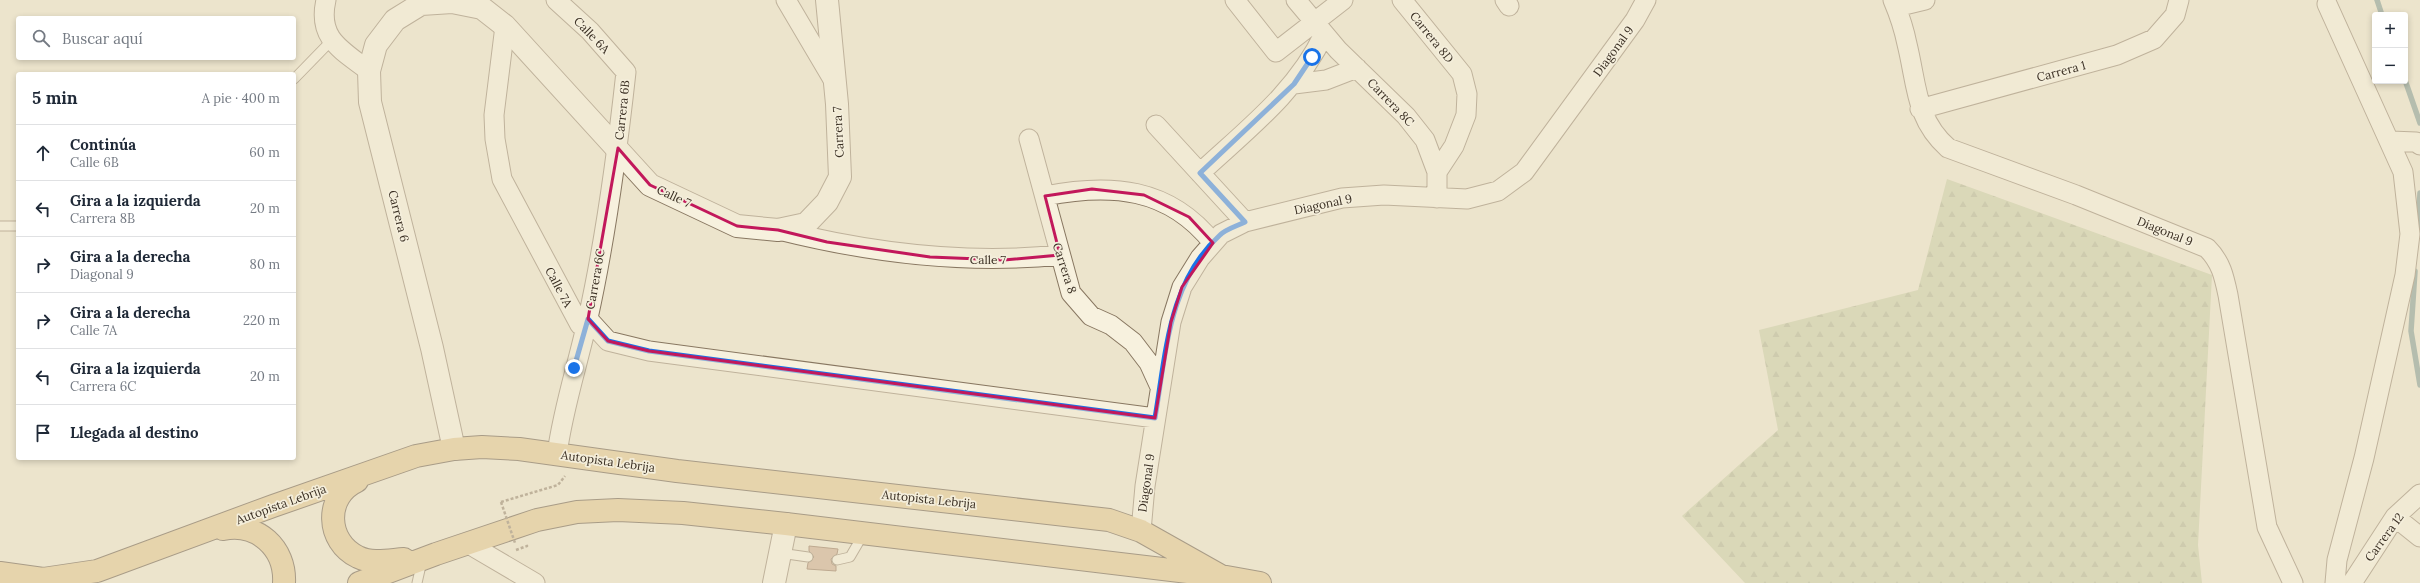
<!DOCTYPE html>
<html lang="es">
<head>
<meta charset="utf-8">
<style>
  :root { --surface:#fff; --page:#f6f6f7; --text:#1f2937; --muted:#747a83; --line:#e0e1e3 }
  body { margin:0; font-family:Lora,serif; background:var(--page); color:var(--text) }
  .controls { position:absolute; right:12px; top:12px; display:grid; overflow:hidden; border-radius:4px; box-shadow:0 2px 6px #0003 }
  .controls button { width:36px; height:36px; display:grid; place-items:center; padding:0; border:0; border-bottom:1px solid var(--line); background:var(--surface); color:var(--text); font:20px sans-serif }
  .stop { position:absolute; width:12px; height:12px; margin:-9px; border:3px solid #1a73e8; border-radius:50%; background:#fff }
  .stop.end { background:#1a73e8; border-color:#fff; box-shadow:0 1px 4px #0008 }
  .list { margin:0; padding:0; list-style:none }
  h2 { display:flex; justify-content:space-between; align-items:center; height:52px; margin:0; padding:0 16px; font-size:17px }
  h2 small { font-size:13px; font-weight:400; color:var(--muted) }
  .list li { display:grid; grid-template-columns:26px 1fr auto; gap:12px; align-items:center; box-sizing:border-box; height:56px; padding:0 16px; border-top:1px solid var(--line) }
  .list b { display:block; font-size:15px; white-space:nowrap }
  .list p { margin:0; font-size:13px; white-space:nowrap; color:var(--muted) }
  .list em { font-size:13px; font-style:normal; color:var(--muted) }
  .icon { flex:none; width:22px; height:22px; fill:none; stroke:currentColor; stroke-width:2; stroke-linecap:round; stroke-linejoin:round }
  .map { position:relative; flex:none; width:2420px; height:583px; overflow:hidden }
  .search { position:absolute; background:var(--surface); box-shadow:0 2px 6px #0003; left:16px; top:16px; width:280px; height:44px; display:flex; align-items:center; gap:10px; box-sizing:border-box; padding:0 14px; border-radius:4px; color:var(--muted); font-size:15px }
  .panel { position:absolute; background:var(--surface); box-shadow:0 2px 6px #0003; left:16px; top:72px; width:280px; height:388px; border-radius:4px }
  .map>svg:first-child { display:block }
  .forest { fill:url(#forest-firs) }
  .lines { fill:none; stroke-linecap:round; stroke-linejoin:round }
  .stream { stroke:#728f89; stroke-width:5.5 }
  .building { fill:#c6a385; stroke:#856348 }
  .service-casing { stroke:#887761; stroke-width:11 }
  .minor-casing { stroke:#887761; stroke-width:21 }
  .tertiary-casing { stroke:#887761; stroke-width:24 }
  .trunk-casing { stroke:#564634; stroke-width:24 }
  .path { stroke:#887761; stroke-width:2.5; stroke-dasharray:3 2; stroke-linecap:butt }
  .service { stroke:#f7f1de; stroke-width:9 }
  .minor { stroke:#f7f1de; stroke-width:19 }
  .tertiary { stroke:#f7f1de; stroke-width:22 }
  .trunk { stroke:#dec086; stroke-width:22 }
  .path-bridge { stroke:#887761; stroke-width:2.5; stroke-dasharray:3 2; stroke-linecap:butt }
  .route { stroke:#1a73e8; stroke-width:5 }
  .marked { fill:none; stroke:#c2185b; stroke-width:3; stroke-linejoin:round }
  .labels { text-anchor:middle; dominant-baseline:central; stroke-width:3.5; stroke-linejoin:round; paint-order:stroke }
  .street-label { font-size:12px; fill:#3a2f23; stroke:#f4eedb }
</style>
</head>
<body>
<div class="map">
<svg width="2420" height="583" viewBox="0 0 2420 583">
  <defs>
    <pattern id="forest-firs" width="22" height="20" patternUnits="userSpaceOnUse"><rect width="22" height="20" fill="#c3c9a0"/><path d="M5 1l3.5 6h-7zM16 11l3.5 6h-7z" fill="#a8ad8a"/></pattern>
  </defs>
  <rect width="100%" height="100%" fill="#ece4cc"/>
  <!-- forest -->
  <path class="forest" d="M1947,179L2212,275L2198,545L2202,583H1745L1682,516L1778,430L1759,330L1918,290Z"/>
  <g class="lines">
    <!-- stream -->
    <path class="stream" d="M2377,0L2382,15
      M2405,80L2420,123
      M2418,229L2420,193
      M2415,271L2411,331L2420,385"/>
  </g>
  <!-- building -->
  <path class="building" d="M809,546L838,549L837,554L831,559L832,564L836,566V571L807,569L808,563L814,557L809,551Z"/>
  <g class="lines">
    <defs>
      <path id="service" d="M294,79L331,41
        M0,226H18
        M780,553L808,557
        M837,560L850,557L864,533
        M417,583L422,561"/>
      <path id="minor" d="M326,0C317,39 342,50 369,71
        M556,0L590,31L626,72C617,154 606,237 588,318C578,364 563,408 557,454
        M786,0L835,83
        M1235,0L1276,52L1343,0
        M1296,0L1338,50L1406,116L1425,140L1437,172V198
        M1402,0L1462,74L1467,94L1466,115L1454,146L1437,172
        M1505,0L1509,6
        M1893,0C1899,14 1904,29 1907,44C1917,84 1915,119 1948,148L2076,195L2207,248C2221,262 2224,276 2228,295L2267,527L2293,583
        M2327,4L2403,172L2410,234L2405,275L2364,458L2337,560L2335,583
        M1896,7L1925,0
        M505,26L494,115L495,139L502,179L580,325L588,319L608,341L649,351L1155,418
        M1294,84L1326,80L1357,68
        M1920,109L2117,55L2154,39L2175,15L2179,0
        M1156,125L1245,222
        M1029,139L1071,293L1091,316L1111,325L1133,342L1149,363L1160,387
        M2391,141L2416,142L2420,145
        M1200,173C1245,131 1297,92 1324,34
        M1045,196C1110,183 1169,187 1213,243
        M779,230C871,253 965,265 1060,255
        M2395,517L2420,537
        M1141,531L1145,486L1171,322L1182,287L1200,258L1221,234L1245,222L1342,198L1384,195L1467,199L1498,191L1524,172L1635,20L1646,0
        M467,543L535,583
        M2352,583L2395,517L2420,494"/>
      <path id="tertiary" d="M454,449L432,348L370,102L369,71L376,45L395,20L421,4L452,2L482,8L505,26L650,185L737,226L778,230L806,224L827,202L840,177L837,104L827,0
        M774,583L786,524"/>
      <path id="trunk" d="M357,481C324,496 326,542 358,557C372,564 389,560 404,559
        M223,529C257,522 286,548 284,583
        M0,573L43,579L97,571L273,506L416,456L454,449L482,447L519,449L677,471L1109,520L1141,531L1221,576
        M359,583L436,554L537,520L577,512L618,510L683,513L786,524L1221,576L1260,583"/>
    </defs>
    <!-- service casing -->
    <use href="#service" class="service-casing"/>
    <!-- minor casing -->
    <use href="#minor" class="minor-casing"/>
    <!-- tertiary casing -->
    <use href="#tertiary" class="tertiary-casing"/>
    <!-- trunk casing -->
    <use href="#trunk" class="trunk-casing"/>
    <!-- path -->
    <path class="path" d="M501,502L558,485L565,476
      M516,550L527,546L526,543"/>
    <!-- service -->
    <use href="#service" class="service"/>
    <!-- minor -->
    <use href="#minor" class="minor"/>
    <!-- tertiary -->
    <use href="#tertiary" class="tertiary"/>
    <!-- trunk -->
    <use href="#trunk" class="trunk"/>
    <!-- path-bridge -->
    <path class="path-bridge" d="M501,502L515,543"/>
  </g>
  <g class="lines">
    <!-- route -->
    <path class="route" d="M574,368L588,319L608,341L649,351L1155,418C1166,354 1168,282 1220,235C1226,229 1237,226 1245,222L1200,173L1294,84L1312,57"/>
  </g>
  <!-- marked area -->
  <path d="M0 0H2420V583H0ZM618,148L650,185L737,226L778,230L827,242L930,257L1004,260L1060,255L1045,196L1092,189L1144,195L1189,217L1213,243L1182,287L1171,322L1155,418L649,351L608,341L588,319Z" fill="#ece4cc" fill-opacity=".55" fill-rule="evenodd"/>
  <path class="marked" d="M618,148L650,185L737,226L778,230L827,242L930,257L1004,260L1060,255L1045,196L1092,189L1144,195L1189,217L1213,243L1182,287L1171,322L1155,418L649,351L608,341L588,319Z"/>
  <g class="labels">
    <!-- street labels -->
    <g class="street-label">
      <text transform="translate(592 35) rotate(46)">Calle 6A</text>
      <text transform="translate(1432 37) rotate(51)">Carrera 8D</text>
      <text transform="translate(1613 51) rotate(-54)">Diagonal 9</text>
      <text transform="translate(2061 71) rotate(-15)">Carrera 1</text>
      <text transform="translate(1391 102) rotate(46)">Carrera 8C</text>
      <text transform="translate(622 110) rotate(-84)">Carrera 6B</text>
      <text transform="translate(838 132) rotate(-93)">Carrera 7</text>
      <text transform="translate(674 196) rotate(25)">Calle 7</text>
      <text transform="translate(1323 204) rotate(-12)">Diagonal 9</text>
      <text transform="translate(399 216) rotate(76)">Carrera 6</text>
      <text transform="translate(2165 231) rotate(22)">Diagonal 9</text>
      <text x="988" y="259">Calle 7</text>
      <text transform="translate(1065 268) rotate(72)">Carrera 8</text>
      <text transform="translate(595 279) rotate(-80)">Carrera 6C</text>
      <text transform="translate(559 287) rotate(62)">Calle 7A</text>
      <text transform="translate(608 461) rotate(8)">Autopista Lebrija</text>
      <text transform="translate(1146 483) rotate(-82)">Diagonal 9</text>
      <text transform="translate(929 499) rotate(6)">Autopista Lebrija</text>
      <text transform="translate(281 504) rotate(-20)">Autopista Lebrija</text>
      <text transform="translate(2384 537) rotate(-54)">Carrera 12</text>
    </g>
  </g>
</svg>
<div class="controls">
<button>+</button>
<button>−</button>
</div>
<div class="stop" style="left:1312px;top:57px"></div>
<div class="stop end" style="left:574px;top:368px"></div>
<div class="search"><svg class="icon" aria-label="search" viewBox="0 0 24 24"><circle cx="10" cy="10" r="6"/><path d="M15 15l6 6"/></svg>Buscar aquí</div>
<section class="panel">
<h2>5 min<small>A pie · 400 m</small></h2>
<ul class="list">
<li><svg class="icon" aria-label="ahead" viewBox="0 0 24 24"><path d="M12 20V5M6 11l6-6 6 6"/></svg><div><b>Continúa</b><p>Calle 6B</p></div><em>60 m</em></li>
<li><svg class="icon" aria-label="left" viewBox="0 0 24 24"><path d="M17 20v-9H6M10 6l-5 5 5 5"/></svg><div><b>Gira a la izquierda</b><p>Carrera 8B</p></div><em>20 m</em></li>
<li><svg class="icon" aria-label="right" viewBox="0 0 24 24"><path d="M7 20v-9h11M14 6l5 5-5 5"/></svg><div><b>Gira a la derecha</b><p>Diagonal 9</p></div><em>80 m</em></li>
<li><svg class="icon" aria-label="right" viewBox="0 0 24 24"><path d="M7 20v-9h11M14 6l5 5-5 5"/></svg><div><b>Gira a la derecha</b><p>Calle 7A</p></div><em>220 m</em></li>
<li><svg class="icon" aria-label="left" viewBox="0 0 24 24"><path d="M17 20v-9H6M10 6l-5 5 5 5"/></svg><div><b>Gira a la izquierda</b><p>Carrera 6C</p></div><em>20 m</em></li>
<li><svg class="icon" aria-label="arrive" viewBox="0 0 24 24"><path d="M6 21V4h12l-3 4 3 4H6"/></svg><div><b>Llegada al destino</b></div></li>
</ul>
</section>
</div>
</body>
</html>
